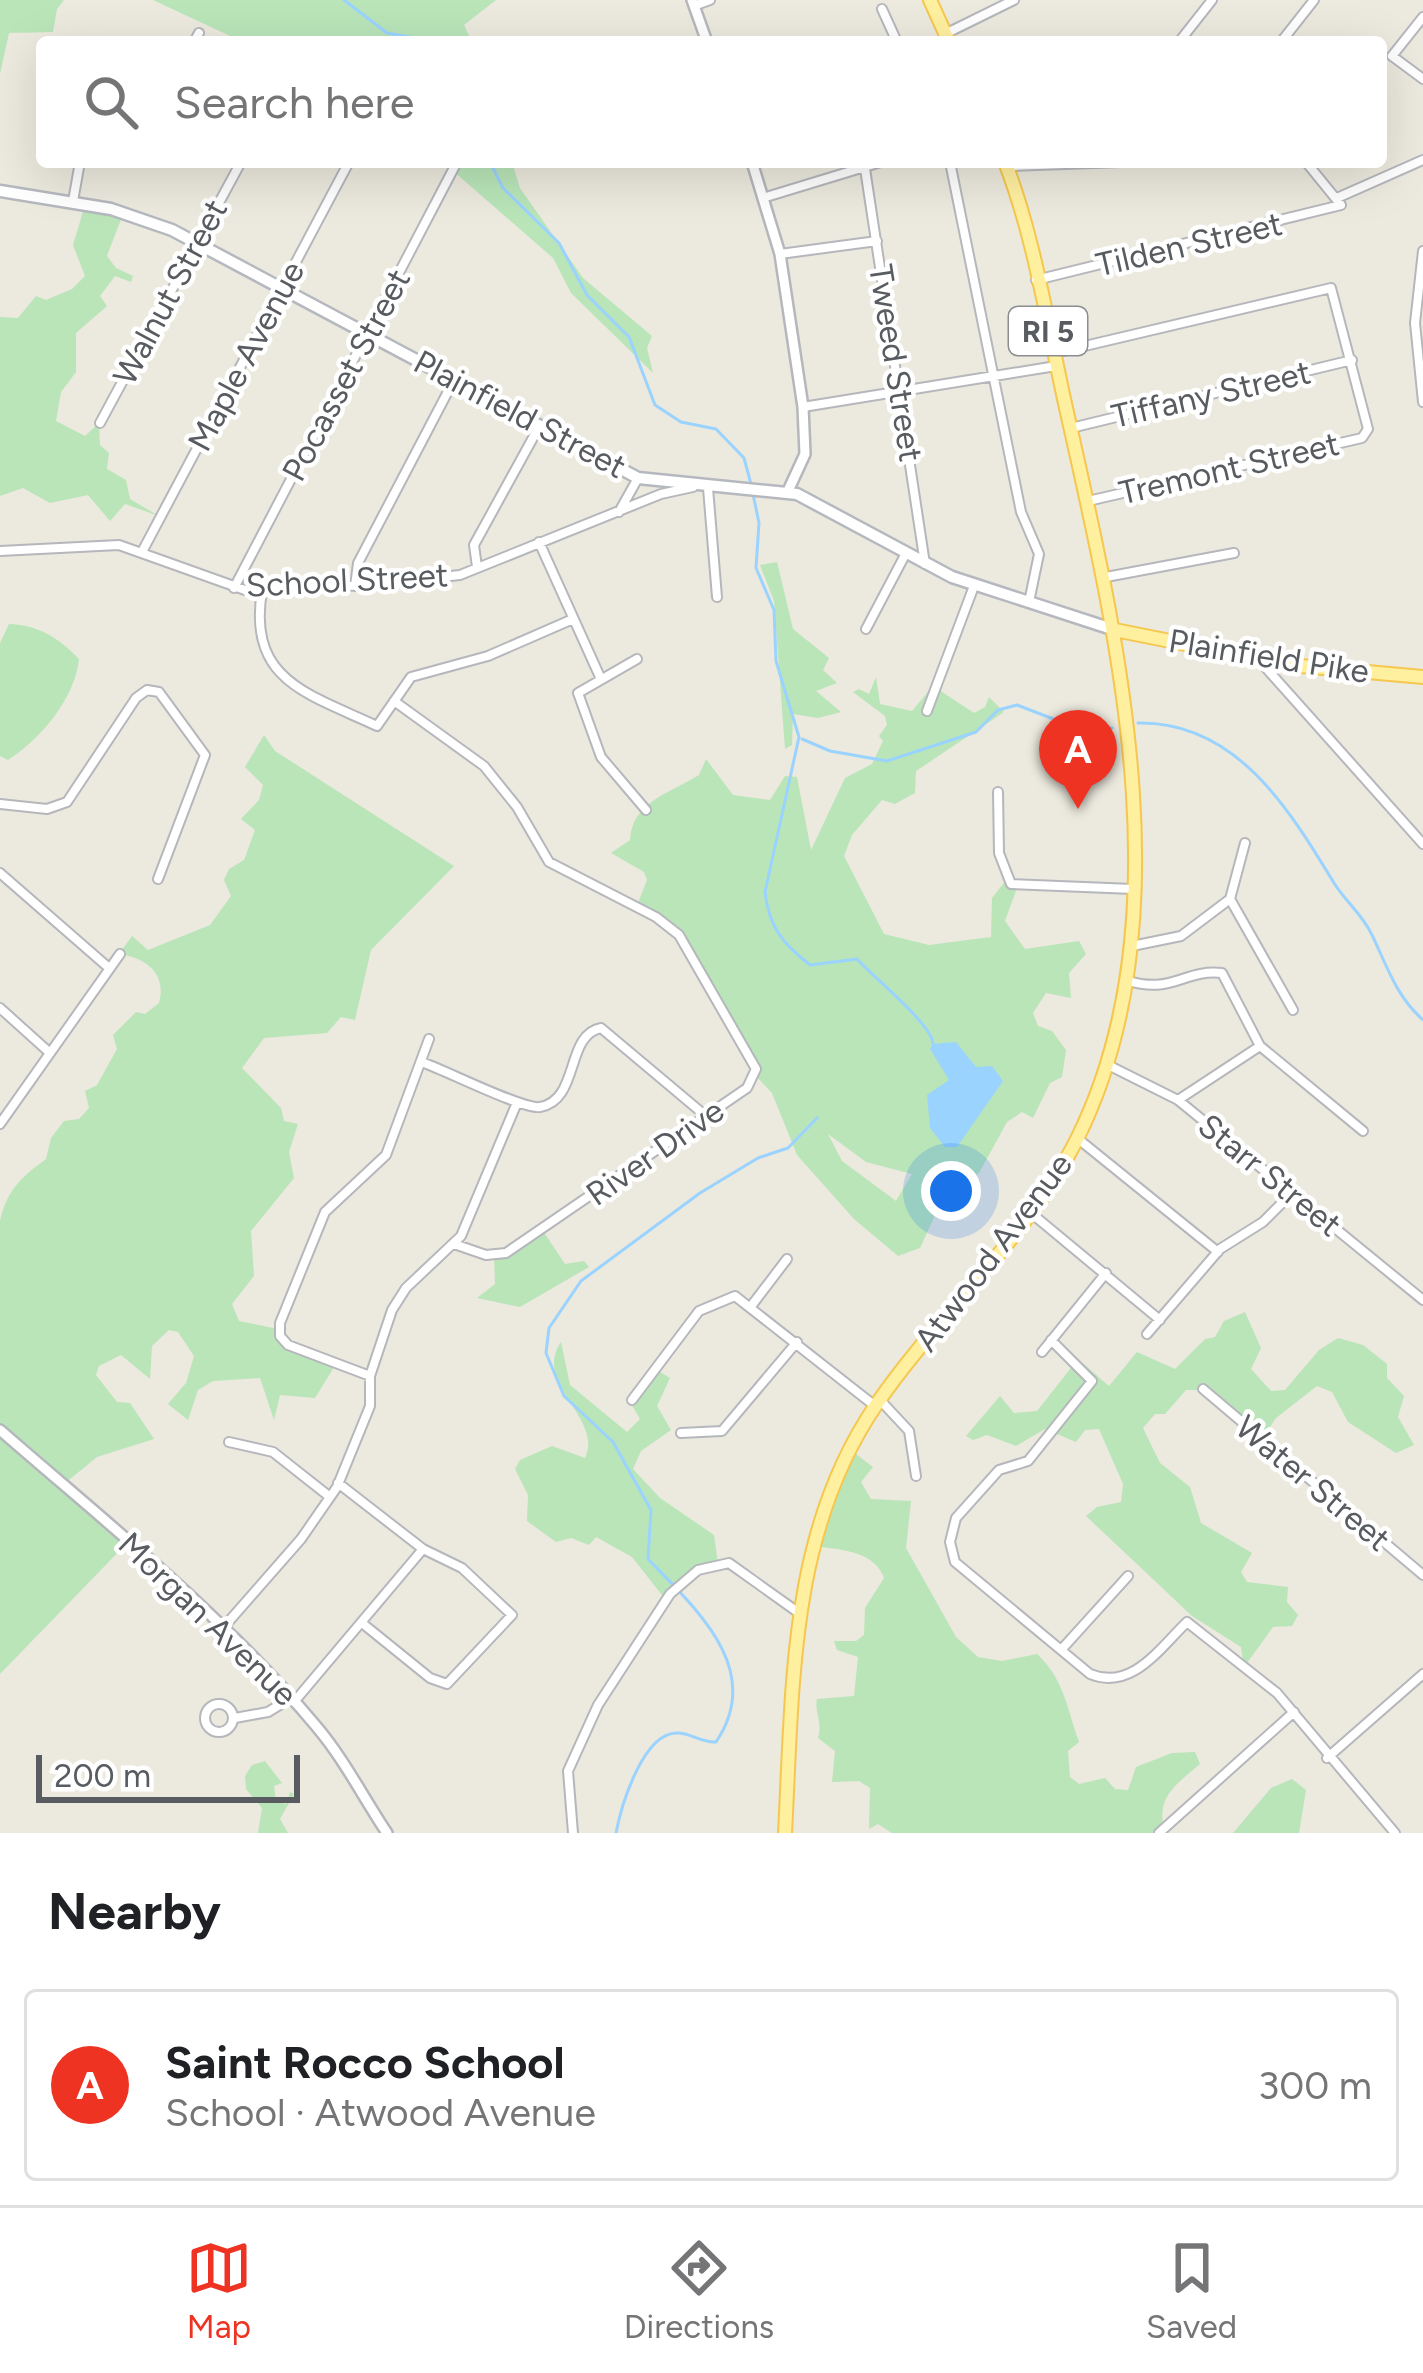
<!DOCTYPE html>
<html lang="en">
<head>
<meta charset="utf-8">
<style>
  :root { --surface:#fff; --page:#f2f2f2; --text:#202124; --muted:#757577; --line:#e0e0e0; --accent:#e32 }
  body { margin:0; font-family:Figtree,sans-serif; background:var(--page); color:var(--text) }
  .scale { position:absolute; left:36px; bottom:30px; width:264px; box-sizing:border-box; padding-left:12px; border:6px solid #585c60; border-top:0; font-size:33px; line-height:42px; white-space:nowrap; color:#585c60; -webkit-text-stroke:9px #fff; paint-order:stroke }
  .you { position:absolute; left:951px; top:1191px; width:42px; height:42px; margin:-30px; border:9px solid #fff; border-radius:50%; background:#1a73e8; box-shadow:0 0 0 18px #1a73e833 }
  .badge { display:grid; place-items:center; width:78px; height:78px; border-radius:50%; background:var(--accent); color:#fff; font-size:39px; font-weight:700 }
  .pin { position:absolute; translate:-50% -99px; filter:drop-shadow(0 3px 6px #0008) }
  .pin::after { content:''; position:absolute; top:63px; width:42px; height:36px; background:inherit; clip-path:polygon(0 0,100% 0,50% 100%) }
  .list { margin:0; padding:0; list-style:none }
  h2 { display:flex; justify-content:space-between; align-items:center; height:156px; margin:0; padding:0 48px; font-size:51px }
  h2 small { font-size:39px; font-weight:400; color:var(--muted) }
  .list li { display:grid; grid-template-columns:78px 1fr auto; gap:36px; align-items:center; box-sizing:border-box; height:192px; margin:0 24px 24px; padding:0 24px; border:3px solid var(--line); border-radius:12px }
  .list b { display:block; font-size:45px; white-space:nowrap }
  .list p { margin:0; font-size:39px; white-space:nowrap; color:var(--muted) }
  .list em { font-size:39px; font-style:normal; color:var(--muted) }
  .icon { flex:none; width:66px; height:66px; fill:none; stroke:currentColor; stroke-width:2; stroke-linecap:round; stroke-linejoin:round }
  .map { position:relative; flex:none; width:1423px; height:1833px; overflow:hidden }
  .search { position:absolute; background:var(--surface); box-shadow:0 12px 48px #0002; left:36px; right:36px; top:36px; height:132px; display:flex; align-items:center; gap:30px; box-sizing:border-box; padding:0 42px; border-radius:12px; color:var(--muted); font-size:45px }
  .sheet { height:372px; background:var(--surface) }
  nav { display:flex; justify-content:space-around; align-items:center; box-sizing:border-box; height:168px; border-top:3px solid var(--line); background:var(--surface); font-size:33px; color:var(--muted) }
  nav a { display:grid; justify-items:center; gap:6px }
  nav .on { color:var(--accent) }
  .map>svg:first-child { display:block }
  .green { fill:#b9e5b9; fill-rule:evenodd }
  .water { fill:#9bd3ff }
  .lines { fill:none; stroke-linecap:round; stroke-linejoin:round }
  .stream { stroke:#9bd3ff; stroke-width:3 }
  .minor-casing { stroke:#b5b7bc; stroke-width:12 }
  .tertiary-casing { stroke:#b5b7bc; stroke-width:14 }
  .secondary-casing { stroke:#b5b9bf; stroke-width:15 }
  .primary-casing { stroke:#f5c74e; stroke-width:16 }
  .minor { stroke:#fff; stroke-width:8 }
  .tertiary { stroke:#fff; stroke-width:9 }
  .secondary { stroke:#fff; stroke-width:10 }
  .primary { stroke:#fff0a0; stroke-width:12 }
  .labels { text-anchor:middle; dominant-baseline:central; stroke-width:9; stroke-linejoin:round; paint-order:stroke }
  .shield { fill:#fff; stroke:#8a8d90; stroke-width:3 }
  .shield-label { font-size:30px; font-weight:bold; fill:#585c60 }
  .street-label { font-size:33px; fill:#585c60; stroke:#fff }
</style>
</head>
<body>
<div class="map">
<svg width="1423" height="1833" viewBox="0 0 1423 1833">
  <rect width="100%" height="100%" fill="#ece9de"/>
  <!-- green -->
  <path class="green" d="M0,0H64L57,9L53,32L9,33L0,74Z
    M153,0H496L464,25L472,42H243Z
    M456,162H512L520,188L583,278L652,336L647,348L653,373L571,293L553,258L452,170Z
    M85,205L123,214L107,256L116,268L133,276L131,282L115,276L100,296L107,306L76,333V372L61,392L56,421L85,436L99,423L100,445L109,453L107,469L126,480L130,499L159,516L125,504L110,521L88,495L50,503L23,488L0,496V317L18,318L36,296L46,300L72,289L85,276L73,245Z
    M777,562L793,629L829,658L823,670L837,683L816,691L841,712L818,718L793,714L792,745L785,749L774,601L760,565Z
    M9,624C38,625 59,638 79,659C75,698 41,739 8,760L0,756V643Z
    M876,677L880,704L912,711L933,686L974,713L985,707L989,697L1004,712L916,771L915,793L895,804L882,800L852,835L844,856L884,934L929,945L991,937L992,898L1006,880L1017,888L1005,921L1025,949L1079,941L1086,954L1069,973L1071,998L1046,993L1033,1013L1038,1026L1052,1031L1066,1050L1062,1077L1050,1083L1033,1118L1022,1112L1007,1122L979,1173L941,1202L920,1248L898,1256L854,1219L797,1155L772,1093L755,1075L753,1060L674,932L636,908L647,880L644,872L611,853L630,840C632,801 671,793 699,775L706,759L733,795L770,800L785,776L797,777L811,850L845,778L872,764L883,741L879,736L887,725L885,716L853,692L859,689L869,694ZM828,1134L866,1162L912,1174L896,1201L842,1161Z
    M264,735L275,751L454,866L371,950L355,1020L341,1017L327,1033L264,1038L242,1068L281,1108L284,1121L298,1124L289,1152L294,1178L251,1231L254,1276L232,1304L239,1321L278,1329L287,1345L336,1364L315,1398L280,1395L274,1420L260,1378L213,1381L198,1390L188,1420L168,1404L186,1383L194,1356L178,1332L169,1330L152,1346L150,1379L121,1355L99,1366L96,1375L117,1402L130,1403L154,1439L97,1457L64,1484L128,1542L0,1674V1221C7,1189 23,1176 46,1159L51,1138L64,1121L79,1119L89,1108L85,1091L97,1085L117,1049L113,1035L136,1012L145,1014L159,1003C167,974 147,958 119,954L132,936L148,950L210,925L231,896L224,880L229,869L244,860L255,830L241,819L259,800L263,785L245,767Z
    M543,1231L565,1264L584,1261L589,1267L520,1307L477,1298L495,1284L494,1256Z
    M1245,1312L1261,1348L1251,1369L1271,1391L1285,1390L1319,1350L1338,1338L1363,1345L1387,1364V1378L1404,1396L1398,1417L1414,1445L1396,1453L1348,1422L1332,1392L1317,1386L1276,1418L1262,1439L1201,1390H1186L1165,1414H1155L1143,1428L1160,1463L1190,1487L1201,1523L1252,1553L1241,1572L1247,1582L1288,1587L1287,1602L1298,1615L1292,1626L1273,1627L1244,1667L1241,1647L1192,1616L1086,1516L1097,1507L1121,1502L1123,1484L1099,1429L1085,1430L1076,1442L1045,1429L1016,1446L987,1435L973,1440L966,1436L1000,1396L1014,1413L1037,1411L1078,1359L1109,1386L1137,1352L1175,1369L1205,1339L1215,1337L1224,1321Z
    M561,1342L570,1385L627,1432L640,1419L630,1402L657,1370L670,1378L657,1406L671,1430L641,1451L633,1469L660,1498L714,1535L718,1564L699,1569L665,1599L632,1557L596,1537L589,1545L571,1538L556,1542L527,1521L528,1495L515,1469L520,1460L552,1446L585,1458C604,1418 532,1384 561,1342Z
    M852,1451L873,1467L861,1482L871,1499L911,1501L906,1548L956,1637L978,1657L1002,1661L1037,1654C1064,1679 1067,1708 1079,1742L1068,1751L1070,1777L1079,1784L1105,1778L1115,1789L1128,1790L1136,1767L1172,1753L1195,1752L1200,1764C1174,1786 1155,1798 1165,1833H892L878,1824L869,1829L870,1788L859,1781L832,1782L835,1751L818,1738C823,1723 814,1711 817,1699L854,1696L858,1657L837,1650L834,1641H856L864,1635L865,1608L884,1578C875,1553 846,1550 821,1547L814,1538Z
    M265,1761L282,1783L274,1786L276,1801L286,1804L290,1792L294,1794L280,1819L288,1833H258L262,1808L246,1789L245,1776L252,1765Z
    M1292,1779L1306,1790L1299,1833H1233L1271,1788Z"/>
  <!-- water -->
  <path class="water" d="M956,1042L976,1067L992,1066L1003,1081L957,1147H945L930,1128L927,1095L949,1080L930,1049L933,1044Z"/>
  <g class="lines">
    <!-- stream -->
    <path class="stream" d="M344,0L387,33L437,42
      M490,162L503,188L559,243L587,295L629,337L655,405L681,422L716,429L744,458L751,484
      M753,494L759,523L756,568L774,610L776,661L799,737L765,892C769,927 782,943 810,965L857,959C874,978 932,1024 933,1044
      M1138,723C1236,721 1289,809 1334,883C1345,901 1363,915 1372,935C1387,966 1396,996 1423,1020
      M802,739L830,751L887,761L976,732L998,710L1017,705L1077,728H1112
      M616,1833C621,1807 643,1730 679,1733C692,1734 702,1743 716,1742C765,1670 697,1610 648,1559L651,1510L613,1442L564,1396L546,1353L549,1328L581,1281L700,1193L758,1158L788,1148L817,1118"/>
    <defs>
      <path id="minor" d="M694,6L710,0
        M882,9L897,42
        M945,34L1014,0
        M194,42L199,33
        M1179,42L1212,0
        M1281,42L1314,0
        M1392,56L1423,17
        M1392,56L1423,79
        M864,162L925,564
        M950,162L1021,512L1039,554L1029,602
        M1008,166L1123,162
        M766,197L881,162
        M1337,198L1423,160
        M73,201L80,162
        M1423,251L1415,323L1423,402
        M780,254L877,241
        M1036,280L1341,205L1306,162
        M1055,353L1331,288L1368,429L1362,438L1088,501
        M803,407L1056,366
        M100,423L241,162
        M1071,428L1352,360
        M708,488L717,597
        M619,512L638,478
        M539,542L600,677
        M143,550L349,162
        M0,551L119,545L245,590L367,585L460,575L661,494L693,487
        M477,567L474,545L540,425
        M1106,577L1234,553
        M355,586L358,563L454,380
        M234,588L457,162
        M262,591C247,681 309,694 377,726L411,677L488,656L573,619
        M866,629L905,555
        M637,659L578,693L601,757L646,810
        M1258,659L1423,844
        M394,701L484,766L517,807L549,862L656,917L679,935L756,1069L747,1088L506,1253L486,1255L454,1244
        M927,711L974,586
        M998,792L999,853L1011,884L1133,889
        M0,804L47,809L67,802L136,698L147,690L159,692L205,755L158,879
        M1245,843L1230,899L1293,1010
        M0,873L109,968
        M1132,946L1181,936L1230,899
        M1128,981C1174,994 1184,969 1222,973L1260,1046L1363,1131
        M0,1008L50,1053
        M424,1063C447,1071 524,1110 540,1107C580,1100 565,1035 601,1028L707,1117
        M1108,1065L1178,1100L1423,1300
        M1178,1100L1260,1046
        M0,1124L120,954
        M1077,1138L1218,1252
        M1031,1213L1160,1320
        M752,1305L787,1259
        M1147,1334L1220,1249L1263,1222L1292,1193
        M1051,1340L1092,1381L1028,1461L999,1470L956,1518L950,1542L955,1562L1090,1674C1132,1691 1159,1649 1187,1622L1277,1693L1395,1833
        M1042,1352L1106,1273
        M370,1376L288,1345L280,1336V1323L325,1212L386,1155L429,1039
        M1203,1389L1423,1575
        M632,1400L699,1311L735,1296L875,1406
        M881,1401L909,1431L916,1476
        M681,1433L722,1431L797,1342
        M229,1442L273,1452L330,1497
        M338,1483L423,1549L462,1568L512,1615L447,1684L430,1678L362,1623
        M223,1628L301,1539L337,1487L370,1406V1376L392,1310L406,1288L461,1236L516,1105
        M1061,1650L1128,1576
        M294,1702L423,1549
        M205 1718a14 14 0 1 1 28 0a14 14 0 1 1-28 0Z
        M235,1718L268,1712L291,1698
        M1327,1758L1423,1674
        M573,1833L568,1771L598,1705L670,1594L698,1570L729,1563L799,1613
        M1159,1833L1294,1712"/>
      <path id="tertiary" d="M692,0L707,42
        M752,162L780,254L803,407L805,454L788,491
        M0,1430C109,1525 223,1615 316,1726C344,1759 363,1797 387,1833"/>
      <path id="secondary" d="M0,191L111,209L172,230L638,478L797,494L952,577L1115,630"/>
      <path id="primary" d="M930,0L949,42
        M1115,630L1290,665L1423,677
        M785,1833C793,1685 789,1532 876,1405C939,1313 1028,1238 1078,1137C1186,917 1117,636 1066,408C1048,328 1035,239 1005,162"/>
    </defs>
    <!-- minor casing -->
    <use href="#minor" class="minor-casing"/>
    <!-- tertiary casing -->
    <use href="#tertiary" class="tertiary-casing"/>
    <!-- secondary casing -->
    <use href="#secondary" class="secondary-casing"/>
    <!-- primary casing -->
    <use href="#primary" class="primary-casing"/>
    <!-- minor -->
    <use href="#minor" class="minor"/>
    <!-- tertiary -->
    <use href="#tertiary" class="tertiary"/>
    <!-- secondary -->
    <use href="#secondary" class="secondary"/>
    <!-- primary -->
    <use href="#primary" class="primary"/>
  </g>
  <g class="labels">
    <!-- shield labels -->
    <rect class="shield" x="1009" y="307" width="78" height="48" rx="9"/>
    <g class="shield-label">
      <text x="1048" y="331">RI 5</text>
    </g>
    <!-- street labels -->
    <g class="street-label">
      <text transform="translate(1189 244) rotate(-13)">Tilden Street</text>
      <text transform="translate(170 292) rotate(-62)">Walnut Street</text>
      <text transform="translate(246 356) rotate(-62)">Maple Avenue</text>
      <text transform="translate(896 363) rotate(81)">Tweed Street</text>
      <text transform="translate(346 375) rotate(-62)">Pocasset Street</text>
      <text transform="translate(1211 394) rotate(-13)">Tiffany Street</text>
      <text transform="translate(520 414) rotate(28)">Plainfield Street</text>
      <text transform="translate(1229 468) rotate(-13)">Tremont Street</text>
      <text transform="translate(347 580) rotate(-3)">School Street</text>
      <text transform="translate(1269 656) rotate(9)">Plainfield Pike</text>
      <text transform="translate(655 1152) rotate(-35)">River Drive</text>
      <text transform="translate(1270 1175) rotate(39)">Starr Street</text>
      <text transform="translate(993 1252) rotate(-53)">Atwood Avenue</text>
      <text transform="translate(1313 1483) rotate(40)">Water Street</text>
      <text transform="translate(208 1619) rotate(44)">Morgan Avenue</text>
    </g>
  </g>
</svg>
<div class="scale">200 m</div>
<div class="you"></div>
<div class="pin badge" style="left:1078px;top:809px">A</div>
<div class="search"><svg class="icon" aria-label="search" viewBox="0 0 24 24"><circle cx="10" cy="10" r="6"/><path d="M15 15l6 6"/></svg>Search here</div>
</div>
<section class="sheet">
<h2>Nearby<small></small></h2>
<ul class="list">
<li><span class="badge">A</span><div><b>Saint Rocco School</b><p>School · Atwood Avenue</p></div><em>300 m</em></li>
</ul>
</section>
<nav>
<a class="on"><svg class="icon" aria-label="map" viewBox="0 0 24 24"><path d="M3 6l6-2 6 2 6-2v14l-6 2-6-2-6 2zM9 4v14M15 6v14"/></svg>Map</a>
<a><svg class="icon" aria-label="directions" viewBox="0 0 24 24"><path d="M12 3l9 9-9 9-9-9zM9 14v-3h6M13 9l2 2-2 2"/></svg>Directions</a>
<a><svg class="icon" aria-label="saved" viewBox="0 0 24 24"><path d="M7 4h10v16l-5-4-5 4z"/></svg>Saved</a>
</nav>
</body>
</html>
